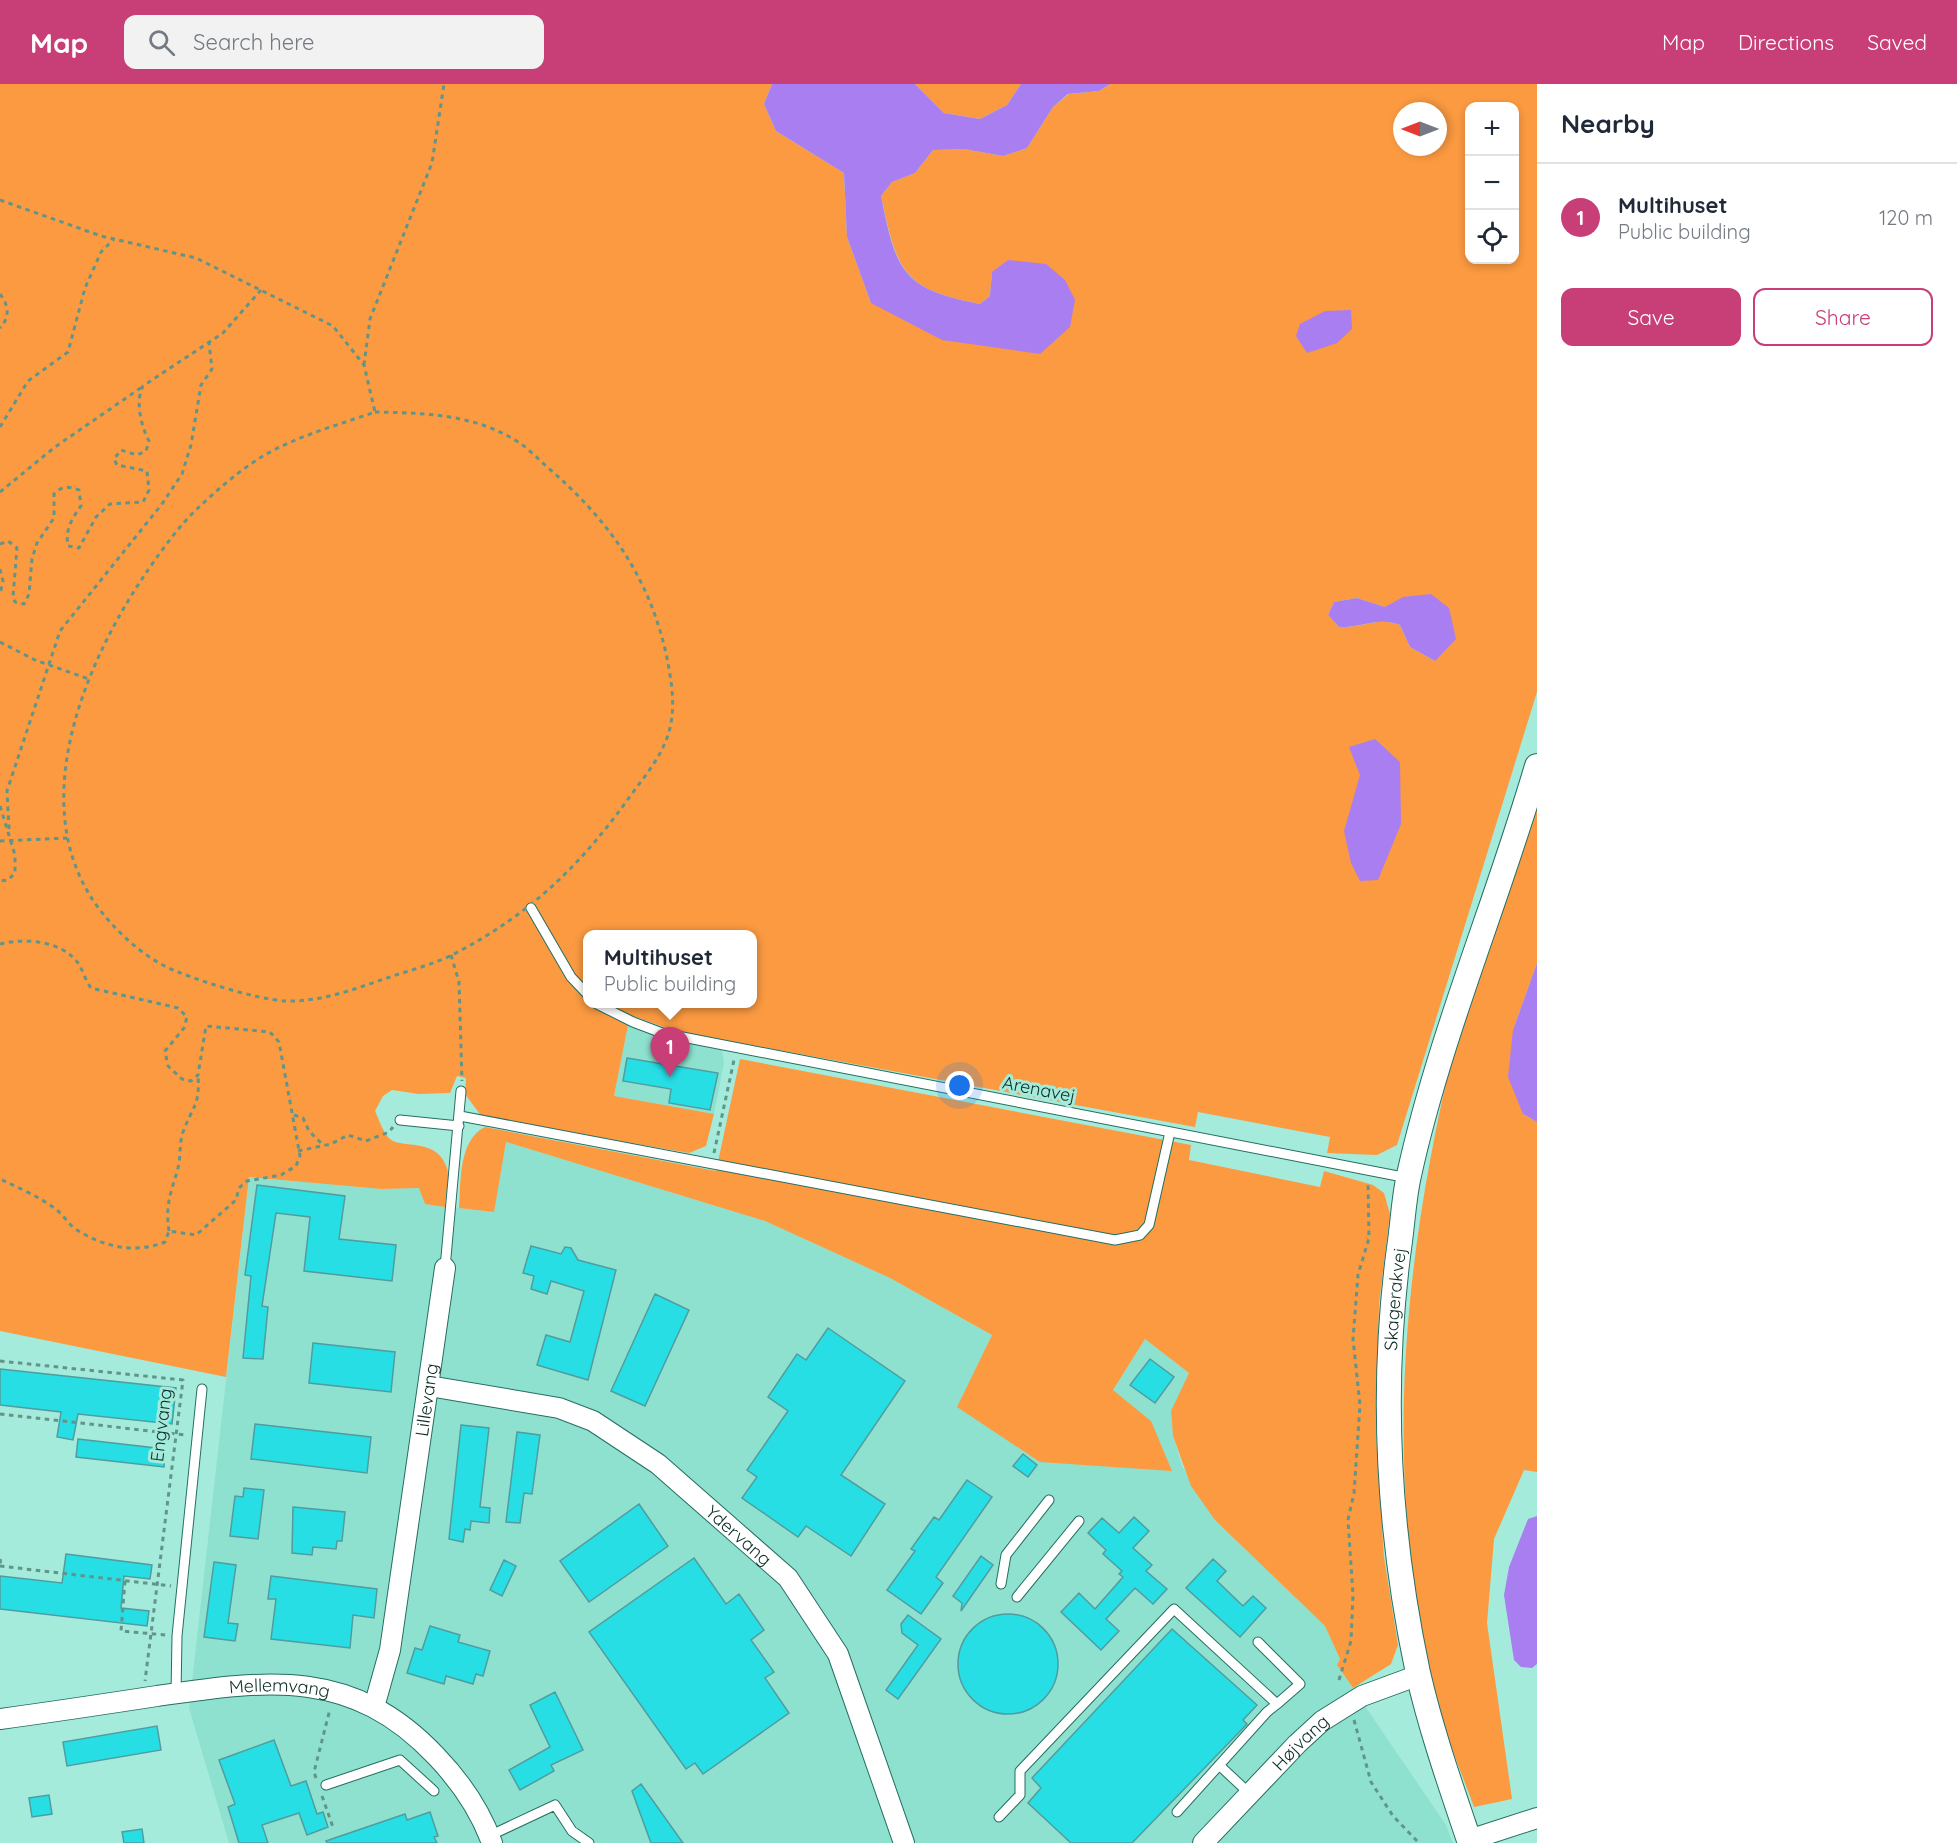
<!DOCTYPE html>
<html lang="en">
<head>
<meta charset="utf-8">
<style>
  :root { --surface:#fff; --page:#f2f2f3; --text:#1f2937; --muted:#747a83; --line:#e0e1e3; --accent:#c83e77 }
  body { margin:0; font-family:Quicksand,sans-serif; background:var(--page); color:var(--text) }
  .controls { position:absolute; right:18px; top:18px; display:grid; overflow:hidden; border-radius:12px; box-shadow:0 3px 9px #0003 }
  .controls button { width:54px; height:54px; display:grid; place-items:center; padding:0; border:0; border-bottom:2px solid var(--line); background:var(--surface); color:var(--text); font:30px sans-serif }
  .compass { position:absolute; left:1393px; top:18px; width:54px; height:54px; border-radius:50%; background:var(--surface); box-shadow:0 3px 9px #0003; rotate:270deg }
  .you { position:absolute; left:960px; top:1002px; width:21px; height:21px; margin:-15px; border:4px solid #fff; border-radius:50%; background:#1a73e8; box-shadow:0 0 0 9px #1a73e833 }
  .badge { display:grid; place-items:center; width:39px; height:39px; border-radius:50%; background:var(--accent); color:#fff; font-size:20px; font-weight:700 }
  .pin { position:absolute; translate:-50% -50px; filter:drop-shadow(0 2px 3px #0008) }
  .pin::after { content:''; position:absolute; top:32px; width:21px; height:18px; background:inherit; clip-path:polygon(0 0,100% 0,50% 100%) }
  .popup { position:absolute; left:583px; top:846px; width:174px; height:78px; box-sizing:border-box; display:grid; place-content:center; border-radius:12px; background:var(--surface); filter:drop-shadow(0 2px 4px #0005); font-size:20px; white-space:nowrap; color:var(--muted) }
  .popup b { font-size:22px; color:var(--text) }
  .popup::after { content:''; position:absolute; left:50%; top:100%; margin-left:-12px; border:12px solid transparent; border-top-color:var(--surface) }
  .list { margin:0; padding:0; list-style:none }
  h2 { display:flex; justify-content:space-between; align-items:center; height:78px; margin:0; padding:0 24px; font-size:26px }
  h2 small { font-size:20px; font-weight:400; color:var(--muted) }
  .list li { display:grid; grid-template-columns:39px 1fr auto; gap:18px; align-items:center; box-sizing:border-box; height:108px; padding:0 24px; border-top:2px solid var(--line) }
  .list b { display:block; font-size:22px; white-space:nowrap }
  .list p { margin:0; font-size:20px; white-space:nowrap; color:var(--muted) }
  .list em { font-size:20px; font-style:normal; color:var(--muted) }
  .actions { display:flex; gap:12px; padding:18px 24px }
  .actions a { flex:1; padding:14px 0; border:2px solid var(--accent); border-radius:12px; text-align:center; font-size:21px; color:var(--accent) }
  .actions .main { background:var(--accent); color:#fff }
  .icon { flex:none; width:33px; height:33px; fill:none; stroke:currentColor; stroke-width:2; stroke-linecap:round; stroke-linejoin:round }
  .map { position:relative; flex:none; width:1537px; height:1759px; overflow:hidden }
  header { display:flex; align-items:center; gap:36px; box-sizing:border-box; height:84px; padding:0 30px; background:var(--accent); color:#fff }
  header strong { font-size:28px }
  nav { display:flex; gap:33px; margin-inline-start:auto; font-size:21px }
  .search { width:420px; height:54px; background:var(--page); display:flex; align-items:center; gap:15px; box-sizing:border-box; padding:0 21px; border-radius:12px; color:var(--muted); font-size:22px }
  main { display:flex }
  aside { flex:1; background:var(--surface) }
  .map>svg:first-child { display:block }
  .built { fill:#8ee1cf }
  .green { fill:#fb9a41; fill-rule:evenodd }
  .water { fill:#a97ef1 }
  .building { fill:#27dee5; stroke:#519c9f; stroke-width:1.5 }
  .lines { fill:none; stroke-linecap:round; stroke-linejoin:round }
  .service-casing { stroke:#256e61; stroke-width:11 }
  .minor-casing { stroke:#256e61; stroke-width:22 }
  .tertiary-casing { stroke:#256e61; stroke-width:26 }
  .path { stroke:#61958a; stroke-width:3; stroke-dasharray:4.5 4.5; stroke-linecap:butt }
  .service { stroke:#fff; stroke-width:9 }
  .minor { stroke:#fff; stroke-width:20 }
  .tertiary { stroke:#fff; stroke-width:24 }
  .labels { text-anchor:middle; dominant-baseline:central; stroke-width:6; stroke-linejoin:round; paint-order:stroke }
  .street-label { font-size:18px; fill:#0f2d27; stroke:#a4ebdb }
</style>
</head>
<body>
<header>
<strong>Map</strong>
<div class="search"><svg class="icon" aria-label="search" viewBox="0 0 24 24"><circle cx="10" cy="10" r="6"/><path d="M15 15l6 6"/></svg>Search here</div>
<nav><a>Map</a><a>Directions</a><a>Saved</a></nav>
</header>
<main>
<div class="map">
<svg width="1537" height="1759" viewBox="0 0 1537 1759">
  <rect width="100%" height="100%" fill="#a4ebdb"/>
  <!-- built -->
  <path class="built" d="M628,941L659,953L722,966L724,979L714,1030L614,1012Z
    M506,1058L765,1137L890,1194L992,1251L957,1323L1151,1337L1113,1306L1145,1255L1189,1289L1171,1327L1173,1352L1182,1382L1215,1436L1325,1542L1340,1575L1337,1581L1446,1741L1453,1759H229L189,1624L249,1093L381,1105L420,1104L425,1120L493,1128Z"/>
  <!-- green -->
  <path class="green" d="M0,0H772L764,20L776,47L844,89L847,153L871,219L1040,270L992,188L990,212L980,220C901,205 897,186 881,112L892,98L915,89L933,66L964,65L1003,72L1027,64L1053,23L1069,10L1099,7L1110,0H1537V608L1397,1061L1377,1071L1327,1069L1330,1053L1198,1028L1195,1043L675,947L630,931L614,1012L714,1030L706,1062L689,1069L482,1033L465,1010L466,994L457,992L450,1009L419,1010L392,1006L383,1012L375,1027C379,1035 382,1046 388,1053C399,1067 436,1051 447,1084C450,1094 445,1112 445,1123L425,1120L419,1104L381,1105L249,1093L226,1293L0,1247ZM1470,22H1514V176H1470ZM1402,27H1438V63H1402ZM1357,514L1385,523L1435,577L1410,563L1400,541C1380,532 1361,544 1339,543L1328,531L1334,518ZM588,850H752V920H588Z
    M915,0H1021L1007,21L980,35L944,29Z
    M1537,712V879L1513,946L1523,1030L1537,1038V1388L1524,1386L1494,1455L1487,1539L1512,1715L1474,1723C1461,1687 1445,1651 1436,1615C1381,1395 1402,1182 1454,964C1460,936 1472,908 1481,880C1500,824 1518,768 1537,712Z
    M740,975L1191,1061L1189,1076L1320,1103L1324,1087L1373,1101L1384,1109L1390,1130L1379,1220L1376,1350L1384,1473L1398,1561L1391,1580L1353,1604L1337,1581L1340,1575L1325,1542L1215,1436L1191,1402L1173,1352L1171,1327L1189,1289L1145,1255L1113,1306L1151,1337L1172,1387L1040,1378L957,1323L992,1251L890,1194L765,1137L506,1058L494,1128L459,1124C461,1099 458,1056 485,1043L716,1087Z"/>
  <!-- water -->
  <path class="water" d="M772,0H915L944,29L980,35L1007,21L1021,0H1110L1099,7L1068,10L1053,23L1027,64L1003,72L964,65L933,66L915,89L892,98L881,112C896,186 901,205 980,220L990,212L992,188L1008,176L1046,180L1065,196L1075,216L1070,243L1040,270L942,256L871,219L847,153L844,89L776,47L764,20Z
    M1351,226L1352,245L1337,259L1307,269L1296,252L1300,240L1325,227Z
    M1431,510L1449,524L1456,555L1435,577L1410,563L1400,541C1380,532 1360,544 1339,543L1328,531L1334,518L1357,514L1385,523L1403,513Z
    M1375,655L1400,678L1401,740L1378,796L1360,797L1351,779L1344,747L1360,691L1349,663Z
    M1537,879V1038L1523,1030L1508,993L1513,946Z
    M1537,1432V1580L1532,1584L1521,1583L1514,1576L1504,1511L1509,1483L1528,1435Z"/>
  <!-- building -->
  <path class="building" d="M627,974L718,989L710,1026L669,1019L671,1005L623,997Z
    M257,1101L345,1112L339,1155L396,1161L392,1197L304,1187L310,1133L276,1129L262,1222L268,1223L263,1275L243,1274L251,1192L245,1191Z
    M531,1162L561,1170L565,1163L571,1164L578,1176L616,1186L588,1296L537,1281L546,1251L570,1258L584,1207L551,1197L547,1210L531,1205L534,1192L523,1189Z
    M655,1210L689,1226L645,1322L611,1307Z
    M828,1244L905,1297L841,1391L885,1420L851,1472L806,1442L798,1453L742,1414L757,1393L747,1386L788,1327L768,1313L797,1270L806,1276Z
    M313,1259L395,1268L391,1308L309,1299Z
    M1150,1275L1174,1293L1155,1319L1130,1301Z
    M0,1285L176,1304L172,1340L78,1330L73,1356L57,1353L61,1328L0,1321Z
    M255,1340L371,1353L367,1389L251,1375Z
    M461,1341L489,1344L480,1423L490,1424L489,1439L471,1437L470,1446L465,1445L463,1458L449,1455Z
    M517,1348L540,1351L532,1410L524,1409L520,1439L506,1438Z
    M78,1355L165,1365L164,1383L76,1373Z
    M1023,1370L1037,1381L1028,1393L1013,1382Z
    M967,1396L992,1413L936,1493L943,1499L921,1530L887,1506L915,1467L911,1465L934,1433L939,1436Z
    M244,1404L264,1406L258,1455L230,1452L235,1412L243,1413Z
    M639,1420L668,1462L589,1518L560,1477Z
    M293,1423L345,1428L342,1457H337L336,1465L313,1463L312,1471L292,1469Z
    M1134,1433L1149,1447L1133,1464L1152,1481L1146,1487L1167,1505L1153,1520L1135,1504L1106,1535L1119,1547L1101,1566L1061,1528L1079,1509L1095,1525L1123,1493L1119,1490L1122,1487L1103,1470L1106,1466L1088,1449L1102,1434L1119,1449Z
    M66,1470L152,1481L150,1495L124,1492L121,1524L149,1527L147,1542L0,1525V1492L62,1499Z
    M981,1472L993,1481L961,1527L962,1519L953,1512Z
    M694,1474L726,1520L739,1510L764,1546L751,1556L774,1588L765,1594L789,1629L703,1690L695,1679L686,1685L589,1548Z
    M1213,1475L1226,1487L1217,1497L1243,1522L1253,1512L1266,1524L1240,1553L1186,1504Z
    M504,1476L516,1482L502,1512L490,1506Z
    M214,1478L236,1481L228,1539L238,1540L235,1557L204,1553Z
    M271,1492L377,1505L374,1534L353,1531L350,1564L271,1555L276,1515H268Z
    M958 1580a50 50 0 1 1 100 0a50 50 0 1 1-100 0Z
    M908,1531L941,1555L898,1615L886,1606L918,1561L902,1549L901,1540Z
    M430,1542L460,1551L458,1558L490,1567L483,1592L476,1590L473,1600L446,1592L444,1600L407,1589L415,1564L422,1566Z
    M1172,1545L1257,1621L1243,1636L1247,1640L1132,1759H1071L1028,1719L1041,1704L1032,1694Z
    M555,1608L583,1666L551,1681L554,1687L520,1706L509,1686L550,1663L530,1621Z
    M157,1642L161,1666L67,1682L63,1658Z
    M274,1656L291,1702L306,1697L317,1730L323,1728L328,1743L307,1751L299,1729L262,1741L268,1759H239L228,1723L235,1720L219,1676Z
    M641,1700L683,1759H651L632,1707Z
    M49,1711L52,1730L32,1733L29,1714Z
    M430,1728L438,1752L434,1753L437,1759H327L326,1757L405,1730L407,1736Z
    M142,1745L144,1759H124L122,1748Z"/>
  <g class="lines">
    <defs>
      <path id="service" d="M531,824L571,893L588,911
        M597,920L633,938L662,949L1408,1094
        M460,1032L1115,1156L1140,1151L1149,1141L1170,1048
        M400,1036L459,1042
        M445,1184L461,1007
        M1001,1500L1006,1471L1049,1416
        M1017,1513L1079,1437
        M176,1610L177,1552L202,1305
        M1219,1681L1250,1710
        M326,1701L400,1676L434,1707
        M1177,1728L1267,1628L1277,1620
        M999,1733L1020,1711V1687L1174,1525L1277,1620L1300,1600L1258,1558
        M489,1752L555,1721L572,1747L589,1759"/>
      <g id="minor">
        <path id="s1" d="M429,1302L559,1324L593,1337L658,1380L788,1494L838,1570L904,1759"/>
        <path id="s2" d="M374,1623L390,1566L445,1184"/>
        <path id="s3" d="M0,1635C52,1628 105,1620 157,1612C267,1596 352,1583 436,1672C460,1697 480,1726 492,1759"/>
        <path d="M1469,1756L1537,1734"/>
        <path id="s4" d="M1203,1759L1297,1660L1322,1637L1362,1612L1419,1591"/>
      </g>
      <g id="tertiary">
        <path id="s5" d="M1470,1759C1451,1703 1431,1646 1418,1589C1388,1448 1380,1300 1400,1157C1403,1135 1404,1113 1409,1091C1440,951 1497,819 1537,682"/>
      </g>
    </defs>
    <!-- service casing -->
    <use href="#service" class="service-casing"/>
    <!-- minor casing -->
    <use href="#minor" class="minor-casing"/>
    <!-- tertiary casing -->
    <use href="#tertiary" class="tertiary-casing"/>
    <!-- path -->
    <path class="path" d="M0,116L101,152L196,174L333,242L364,281L375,328
      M0,210C9,222 10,233 0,244
      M364,281L370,235L432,79L444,0
      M375,328C424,329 475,330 518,358C528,364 537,374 546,382C608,435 650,493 667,574C671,595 675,617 671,639C666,667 648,688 631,711C581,781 531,830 454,870C432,881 407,887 384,895C352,906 320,918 285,917C256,915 206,899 178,888C152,878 129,859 111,839C18,739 80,586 146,489C161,467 178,443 198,424C217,406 240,386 263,372C297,352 338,341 375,328Z
      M0,343L28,297L68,268L85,204L101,168L114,155
      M0,408L55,363L142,303
      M0,460L8,457L17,464L13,513L15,518L24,520L29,510L32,475L37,459L54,434V410C61,402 69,402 79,406L81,422C72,434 65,446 68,462L79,464L96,433L110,420L143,418L149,406L147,387L117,381L114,375L121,366L137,371L146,367L149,357C141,342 135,317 143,302L223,249L261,206
      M0,485L3,497L0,510
      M0,558L35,576L89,595
      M0,722L15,771V789L8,796L0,797
      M9,745L7,707L60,547L162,420L182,390L191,361L201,301L212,285L209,259
      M0,757L67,754
      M0,860C24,854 61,856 78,879C83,886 85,896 91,904L178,924L187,933L184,944L165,967L168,982L182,995L191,997L198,991L206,942L270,948L279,958L300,1072L296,1082L281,1091L247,1097L239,1104L236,1116L196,1151L169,1147L165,1158C135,1170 104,1163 77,1146C69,1141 64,1132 57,1126C40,1113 19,1104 0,1095
      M451,871L459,898L462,997
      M294,1031L303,1034L309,1047L322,1060
      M298,1067L331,1060L348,1051L366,1057L389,1048L393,1043
      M714,1069L734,976
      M169,1147C165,1120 171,1109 178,1084C181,1073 179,1059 183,1048C193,1021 200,1022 198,991
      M0,1277L183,1296L145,1597
      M0,1330L186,1351
      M0,1475L1,1482
      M0,1482L171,1502
      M125,1497L121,1547L166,1551
      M1339,1596L1351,1557L1353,1511L1348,1436L1354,1409L1360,1321L1353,1255L1358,1191L1369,1154L1368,1099
      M1354,1636L1371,1698L1393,1732L1419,1759
      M316,1694L314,1688L330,1625
      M322,1712L334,1746"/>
    <!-- service -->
    <use href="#service" class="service"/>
    <!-- minor -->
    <use href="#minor" class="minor"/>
    <!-- tertiary -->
    <use href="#tertiary" class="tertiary"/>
  </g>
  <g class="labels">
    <!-- street labels -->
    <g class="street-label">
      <text transform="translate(1039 1005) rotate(11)">Arenavej</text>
      <text stroke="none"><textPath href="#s5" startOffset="554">Skagerakvej</textPath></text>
      <text stroke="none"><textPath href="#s2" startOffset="312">Lillevang</textPath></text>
      <text transform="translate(161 1341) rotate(-83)">Engvang</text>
      <text stroke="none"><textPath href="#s1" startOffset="354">Ydervang</textPath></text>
      <text stroke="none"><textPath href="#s3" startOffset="282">Mellemvang</textPath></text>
      <text stroke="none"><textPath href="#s4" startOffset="140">Højvang</textPath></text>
    </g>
  </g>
</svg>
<div class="controls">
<button>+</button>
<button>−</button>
<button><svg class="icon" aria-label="locate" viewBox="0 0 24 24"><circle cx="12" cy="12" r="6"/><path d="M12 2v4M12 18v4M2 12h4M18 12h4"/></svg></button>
</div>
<svg class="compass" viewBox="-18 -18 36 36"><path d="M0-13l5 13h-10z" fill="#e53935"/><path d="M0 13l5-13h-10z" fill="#747a83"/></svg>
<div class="you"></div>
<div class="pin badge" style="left:670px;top:993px">1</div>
<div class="popup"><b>Multihuset</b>Public building</div>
</div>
<aside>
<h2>Nearby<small></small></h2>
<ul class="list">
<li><span class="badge">1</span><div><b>Multihuset</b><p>Public building</p></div><em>120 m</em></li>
</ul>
<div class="actions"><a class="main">Save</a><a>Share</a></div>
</aside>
</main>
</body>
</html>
